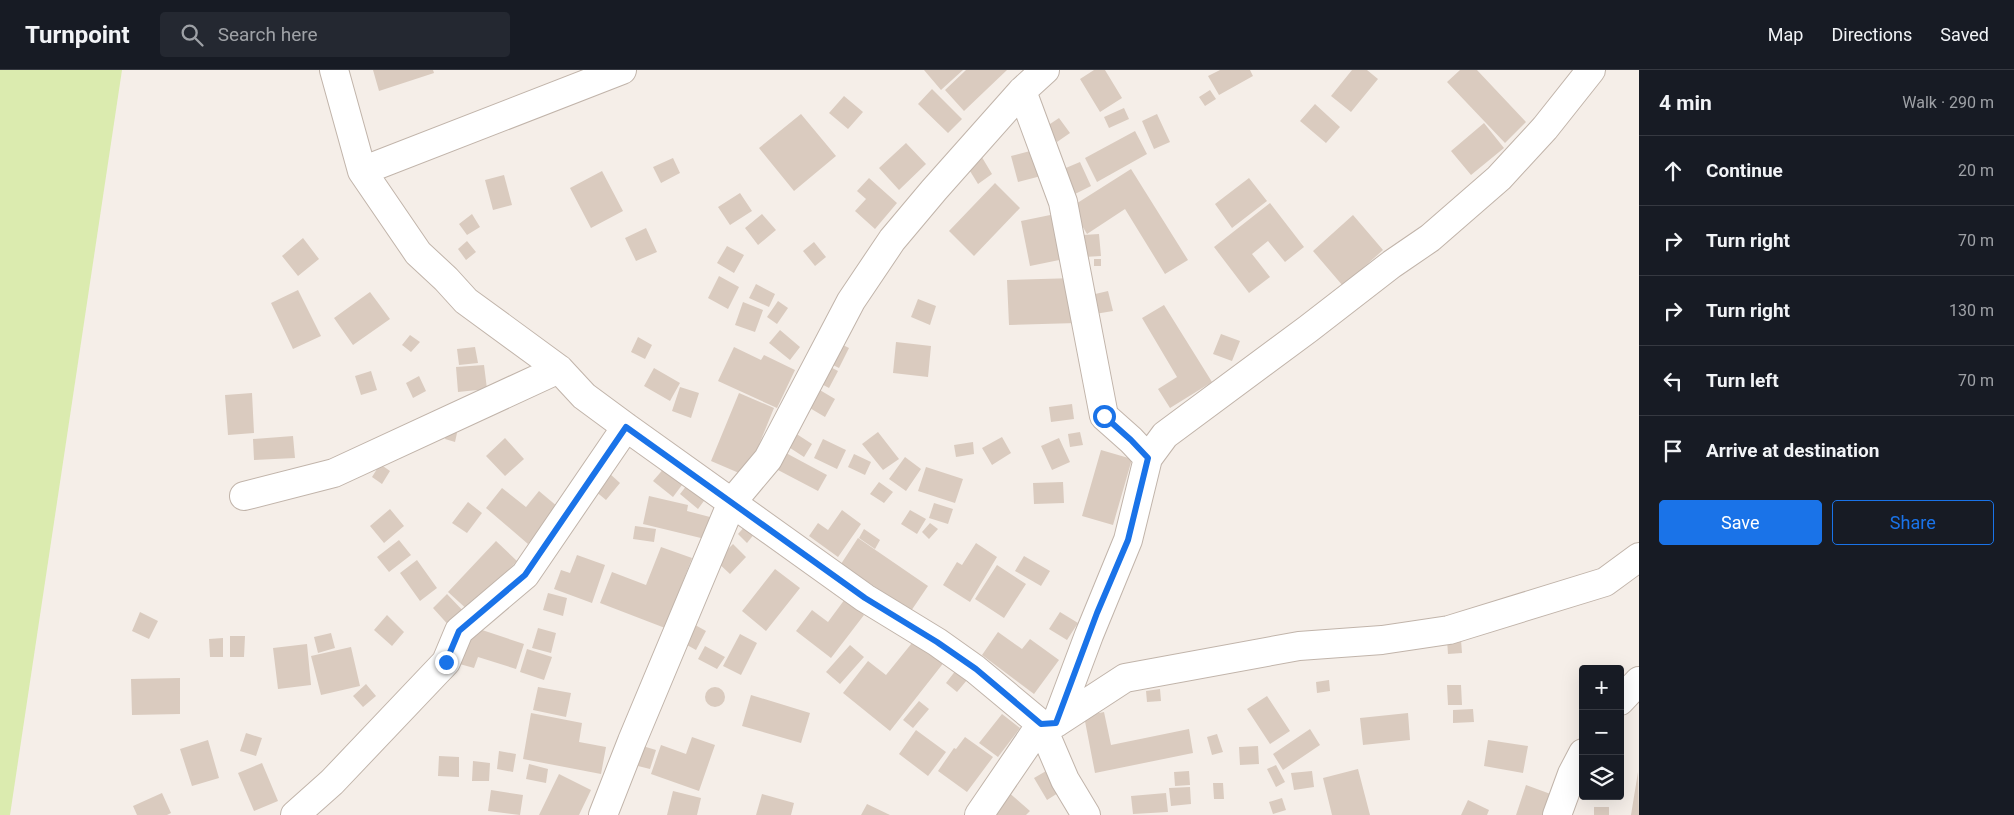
<!DOCTYPE html>
<html lang="en">
<head>
<meta charset="utf-8">
<style>
  :root { --surface:#171b24; --page:#242831; --text:#f1f3f6; --muted:#9ea1a6; --line:#363941; --accent:#1a73e8 }
  body { margin:0; font-family:Roboto,sans-serif; background:var(--page); color:var(--text) }
  .controls { position:absolute; right:15px; bottom:15px; display:grid; overflow:hidden; border-radius:5px; box-shadow:0 5px 20px #0002 }
  .controls button { width:45px; height:45px; display:grid; place-items:center; padding:0; border:0; border-bottom:1px solid var(--line); background:var(--surface); color:var(--text); font:25px sans-serif }
  .stop { position:absolute; width:15px; height:15px; margin:-11px; border:4px solid #1a73e8; border-radius:50%; background:#fff }
  .stop.end { background:#1a73e8; border-color:#fff; box-shadow:0 1px 5px #0008 }
  .list { margin:0; padding:0; list-style:none }
  h2 { display:flex; justify-content:space-between; align-items:center; height:65px; margin:0; padding:0 20px; font-size:21px }
  h2 small { font-size:16px; font-weight:400; color:var(--muted) }
  .list li { display:grid; grid-template-columns:32px 1fr auto; gap:15px; align-items:center; box-sizing:border-box; height:70px; padding:0 20px; border-top:1px solid var(--line) }
  .list b { display:block; font-size:19px; white-space:nowrap }
  .list em { font-size:16px; font-style:normal; color:var(--muted) }
  .actions { display:flex; gap:10px; padding:15px 20px }
  .actions a { flex:1; padding:11px 0; border:1px solid var(--accent); border-radius:5px; text-align:center; font-size:18px; color:var(--accent) }
  .actions .main { background:var(--accent); color:#fff }
  .icon { flex:none; width:28px; height:28px; fill:none; stroke:currentColor; stroke-width:2; stroke-linecap:round; stroke-linejoin:round }
  .map { position:relative; flex:none; width:1639px; height:745px; overflow:hidden }
  header { display:flex; align-items:center; gap:30px; box-sizing:border-box; height:70px; padding:0 25px; background:var(--surface); border-bottom:1px solid var(--line) }
  header strong { font-size:24px }
  nav { display:flex; gap:28px; margin-inline-start:auto; font-size:18px }
  .search { width:350px; height:45px; background:var(--page); display:flex; align-items:center; gap:12px; box-sizing:border-box; padding:0 18px; border-radius:5px; color:var(--muted); font-size:19px }
  main { display:flex }
  aside { flex:1; background:var(--surface) }
  .map>svg:first-child { display:block }
  .green { fill:#dbebaf }
  .building { fill:#dacbbf }
  .lines { fill:none; stroke-linecap:round; stroke-linejoin:round }
  .minor-casing { stroke:#c1b4aa; stroke-width:30 }
  .minor { stroke:#fff; stroke-width:28 }
  .route { stroke:#1a73e8; stroke-width:6 }
</style>
</head>
<body>
<header>
<strong>Turnpoint</strong>
<div class="search"><svg class="icon" aria-label="search" viewBox="0 0 24 24"><circle cx="10" cy="10" r="6"/><path d="M15 15l6 6"/></svg>Search here</div>
<nav><a>Map</a><a>Directions</a><a>Saved</a></nav>
</header>
<main>
<div class="map">
<svg width="1639" height="745" viewBox="0 0 1639 745">
  <rect width="100%" height="100%" fill="#f5eee8"/>
  <!-- green -->
  <path class="green" d="M0,0H122L10,745H0Z"/>
  <!-- building -->
  <path class="building" d="M373,0H433L434,3L379,21Z
    M924,0H963L941,20Z
    M966,0H1007L964,41L945,20Z
    M1094,0H1105L1122,28L1100,42L1080,9Z
    M1220,0H1250L1253,6L1219,25L1208,6Z
    M1352,0H1367L1378,9L1351,42L1331,26Z
    M1460,0H1477L1526,52L1505,73L1447,12Z
    M932,19L962,49L948,63L918,34Z
    M1210,20L1216,29L1205,36L1199,27Z
    M844,26L863,42L848,59L829,43Z
    M1315,34L1340,57L1326,73L1300,51Z
    M1124,38L1129,49L1109,58L1104,47Z
    M801,44L836,86L794,121L759,78Z
    M1157,44L1170,72L1154,79L1142,51Z
    M1059,48L1070,63L1057,72L1047,56Z
    M1484,53L1504,78L1471,105L1451,81Z
    M1135,61L1147,84L1097,112L1085,88Z
    M906,73L926,94L899,120L879,98Z
    M1034,80L1041,106L1018,112L1011,86Z
    M980,84L992,104L978,114L965,93Z
    M673,88L680,103L661,113L653,97Z
    M1080,92L1091,116L1073,125L1061,100Z
    M1131,99L1188,190L1165,204L1125,139L1087,164L1071,137Z
    M602,101L623,141L591,158L570,118Z
    M504,105L512,135L493,140L485,110Z
    M869,108L897,133L875,159L855,141L866,129L857,121Z
    M1249,108L1267,131L1232,158L1215,134Z
    M995,113L1020,138L974,186L949,161Z
    M740,123L752,141L730,155L718,137Z
    M1270,133L1304,177L1285,192L1268,171L1252,184L1270,207L1249,223L1214,177Z
    M1060,143L1069,188L1030,196L1021,151Z
    M472,144L480,157L467,165L459,154Z
    M762,144L776,160L758,175L745,158Z
    M1353,145L1383,180L1343,216L1313,181Z
    M646,158L657,182L636,191L625,168Z
    M1099,164L1101,186L1084,187L1083,165Z
    M303,168L319,189L298,206L282,186Z
    M467,171L476,182L466,190L458,179Z
    M814,172L826,187L815,196L803,181Z
    M727,176L744,185L734,203L717,193Z
    M1094,189H1101V196H1094Z
    M719,206L739,217L728,239L708,228Z
    M1075,208L1077,253L1009,255L1007,210Z
    M756,214L775,224L769,237L749,228Z
    M298,220L321,266L293,279L271,233Z
    M1108,221L1113,241L1095,244L1091,225Z
    M370,222L390,249L353,275L334,248Z
    M918,229L936,236L930,255L911,247Z
    M778,231L788,238L777,254L767,247Z
    M743,232L763,240L755,262L735,255Z
    M1164,235L1212,312L1170,338L1158,319L1177,307L1142,248Z
    M780,260L800,277L790,290L769,273Z
    M1221,264L1240,271L1232,291L1213,284Z
    M410,265L420,272L411,282L402,275Z
    M638,267L652,275L645,289L631,282Z
    M833,270L849,278L839,298L823,290Z
    M896,272L931,276L928,307L893,303Z
    M475,277L478,293L459,295L457,279Z
    M734,277L761,290L764,285L795,300L777,338L718,311Z
    M823,293L838,301L829,318L814,310Z
    M484,295L487,319L458,322L456,297Z
    M654,298L680,313L670,331L644,316Z
    M371,301L377,320L361,325L355,306Z
    M419,306L426,321L413,328L406,313Z
    M813,316L835,329L825,347L803,334Z
    M680,317L699,323L691,348L672,341Z
    M252,323L254,363L228,365L225,325Z
    M739,323L774,338L746,406L711,391Z
    M1072,334L1074,349L1051,352L1049,337Z
    M448,360L457,363L455,372L445,369Z
    M792,361L812,374L804,387L784,374Z
    M878,362L899,389L883,400L862,374Z
    M1080,362L1083,375L1070,377L1068,364Z
    M293,366L295,388L254,390L253,369Z
    M1002,367L1011,383L992,395L982,378Z
    M505,368L524,389L505,406L486,386Z
    M1059,368L1070,392L1052,400L1041,376Z
    M823,369L846,380L837,399L814,388Z
    M973,372L974,384L956,387L954,375Z
    M1101,380L1132,389L1113,455L1082,446Z
    M786,383L827,405L818,421L778,400Z
    M854,384L871,392L865,405L848,397Z
    M905,387L921,399L906,421L889,409Z
    M380,394L390,401L382,414L372,407Z
    M666,396L685,411L673,427L653,411Z
    M926,397L963,409L955,433L918,421Z
    M609,403L620,413L606,430L594,420Z
    M691,410L709,424L698,439L680,424Z
    M879,412L893,422L884,433L870,424Z
    M1063,412L1064,433L1034,434L1033,413Z
    M502,418L526,437L539,421L558,437L528,474L486,438Z
    M649,426L688,435L687,441L710,447L705,469L643,454Z
    M468,432L482,443L467,463L452,453Z
    M934,433L953,439L948,454L929,448Z
    M390,439L404,456L384,473L370,456Z
    M842,440L861,454L838,487L809,466L818,453L828,460Z
    M910,440L926,449L917,464L901,454Z
    M930,453L938,459L929,469L922,462Z
    M746,455L755,463L747,473L738,464Z
    M635,456L656,459L654,472L633,469Z
    M864,459L880,470L875,479L859,468Z
    M858,468L928,516L911,541L841,494Z
    M399,470L411,485L389,502L377,487Z
    M496,471L517,491L470,542L448,522Z
    M976,473L997,487L970,532L943,515L957,492L962,495Z
    M733,474L746,487L730,504L716,491Z
    M661,477L692,488L665,558L600,533L612,502L646,515Z
    M577,485L605,495L592,533L554,519L561,500L570,503Z
    M1024,486L1050,501L1041,516L1015,501Z
    M417,490L437,518L420,531L400,503Z
    M997,495L1026,514L1004,548L975,529Z
    M775,499L800,518L766,561L742,541Z
    M548,523L567,528L563,546L543,540Z
    M447,524L467,545L452,559L433,538Z
    M845,529L864,545L831,588L796,561L812,540L828,552Z
    M140,542L158,551L149,569L132,561Z
    M1060,542L1078,553L1067,570L1049,559Z
    M387,545L404,562L392,576L374,560Z
    M688,551L706,561L696,580L678,570Z
    M473,557L524,574L516,599L478,587L474,598L456,593Z
    M538,558L556,563L551,583L532,578Z
    M998,562L1022,579L1030,569L1059,590L1034,624L982,585Z
    M331,563L335,578L318,583L314,567Z
    M740,564L757,573L741,605L723,596Z
    M230,566H245L244,587H230Z
    M223,568V587H210L209,569Z
    M916,568L945,591L890,661L843,623L868,591L886,605Z
    M1447,570H1461L1462,583L1448,584Z
    M307,574L311,615L278,619L273,578Z
    M850,575L864,587L840,614L826,602Z
    M705,576L725,587L717,599L698,589Z
    M351,577L360,616L321,625L311,586Z
    M527,579L552,587L544,610L520,602Z
    M956,600L967,610L957,622L946,613Z
    M180,608V644L132,645L131,609Z
    M1329,610L1330,621L1317,623L1316,612Z
    M366,614L376,626L363,637L353,626Z
    M1447,615H1461L1462,635H1448Z
    M705 627a10 10 0 1 1 20 0a10 10 0 1 1-20 0Z
    M538,617L571,623L566,647L533,640Z
    M1160,619L1161,631L1147,632L1146,621Z
    M751,625L810,643L801,673L742,656Z
    M1267,626L1290,661L1270,674L1247,639Z
    M919,631L929,639L913,658L903,650Z
    M1473,639L1474,652L1453,653V640Z
    M1104,642L1111,675L1189,659L1193,683L1095,703L1084,646Z
    M531,643L582,653L579,672L606,677L601,704L523,689Z
    M1408,643L1410,670L1363,675L1360,648Z
    M1002,644L1020,658L998,687L979,673Z
    M1310,659L1320,675L1283,700L1273,684Z
    M916,660L946,682L928,706L899,684Z
    M246,663L262,668L256,686L240,681Z
    M1217,664L1223,682L1212,685L1207,667Z
    M692,667L715,675L699,721L651,704L661,675L686,684Z
    M965,667L993,687L967,722L938,701L954,678L956,679Z
    M208,670L219,708L192,716L180,679Z
    M1488,670L1528,676L1523,703L1484,696Z
    M636,674L656,680L650,699L630,694Z
    M1258,676L1259,694L1240,695L1239,677Z
    M499,681L516,684L513,702L497,699Z
    M439,686L459,687V707L438,706Z
    M473,691L490,693L489,711H472Z
    M262,693L278,731L254,741L238,703Z
    M529,694L548,699L546,713L526,709Z
    M1276,695L1285,712L1276,717L1267,699Z
    M1053,697L1066,718L1047,730L1034,708Z
    M1358,699L1370,745H1332L1323,708Z
    M1189,701L1190,715L1175,716L1174,702Z
    M1312,701L1314,717L1294,720L1291,703Z
    M1638,702L1639,745H1631Z
    M559,704L591,720L579,745H539Z
    M1213,713H1223L1224,729H1214Z
    M1526,715L1556,726L1549,745H1516Z
    M1190,717L1191,734L1171,736L1169,718Z
    M491,720L523,725L520,745L488,741Z
    M1006,720L1030,741L1026,745H985Z
    M673,721L701,728L697,745H667Z
    M162,723L171,743L167,745H137L133,736Z
    M1166,723L1168,742L1133,744L1131,726Z
    M762,724L794,733L791,745H756Z
    M1282,728L1286,740L1273,744L1269,732Z
    M1468,730L1489,740L1487,745H1461Z
    M867,734L890,745H861Z
    M1594,737H1609V745H1594Z"/>
  <g class="lines">
    <defs>
      <path id="minor" d="M334,0L362,101L418,183L446,209L466,231L559,299L584,326L626,357L865,528L937,572L975,599L1041,654L979,745
        M1022,21L1063,132L1104,346L1131,370L1148,388
        M362,101L622,0
        M244,426L334,403L559,299
        M1620,631L1639,611
        M1056,653L1125,608L1299,576L1382,570L1449,560L1605,512L1639,487
        M295,745L332,712L446,592L459,561L525,505L626,357
        M603,745L632,671L732,432L768,389L851,231L892,170L934,120L1022,21L1045,0
        M1086,745L1065,710L1041,654L1056,653L1089,565L1128,470L1148,388L1165,365L1308,259L1392,194L1430,168L1499,108L1545,58L1591,0
        M1557,745L1572,704L1583,683"/>
    </defs>
    <!-- minor casing -->
    <use href="#minor" class="minor-casing"/>
    <!-- minor -->
    <use href="#minor" class="minor"/>
  </g>
  <g class="lines">
    <!-- route -->
    <path class="route" d="M446,592L459,561L525,505L626,357L865,528L937,572L976,599L1041,654L1056,653L1097,543L1128,470L1148,388L1131,370L1104,346"/>
  </g>
</svg>
<div class="controls">
<button>+</button>
<button>−</button>
<button><svg class="icon" aria-label="layers" viewBox="0 0 24 24"><path d="M12 4l9 5-9 5-9-5zM3 14l9 5 9-5"/></svg></button>
</div>
<div class="stop" style="left:1104px;top:346px"></div>
<div class="stop end" style="left:446px;top:592px"></div>
</div>
<aside>
<h2>4 min<small>Walk · 290 m</small></h2>
<ul class="list">
<li><svg class="icon" aria-label="ahead" viewBox="0 0 24 24"><path d="M12 20V5M6 11l6-6 6 6"/></svg><div><b>Continue</b></div><em>20 m</em></li>
<li><svg class="icon" aria-label="right" viewBox="0 0 24 24"><path d="M7 20v-9h11M14 6l5 5-5 5"/></svg><div><b>Turn right</b></div><em>70 m</em></li>
<li><svg class="icon" aria-label="right" viewBox="0 0 24 24"><path d="M7 20v-9h11M14 6l5 5-5 5"/></svg><div><b>Turn right</b></div><em>130 m</em></li>
<li><svg class="icon" aria-label="left" viewBox="0 0 24 24"><path d="M17 20v-9H6M10 6l-5 5 5 5"/></svg><div><b>Turn left</b></div><em>70 m</em></li>
<li><svg class="icon" aria-label="arrive" viewBox="0 0 24 24"><path d="M6 21V4h12l-3 4 3 4H6"/></svg><div><b>Arrive at destination</b></div></li>
</ul>
<div class="actions"><a class="main">Save</a><a>Share</a></div>
</aside>
</main>
</body>
</html>
